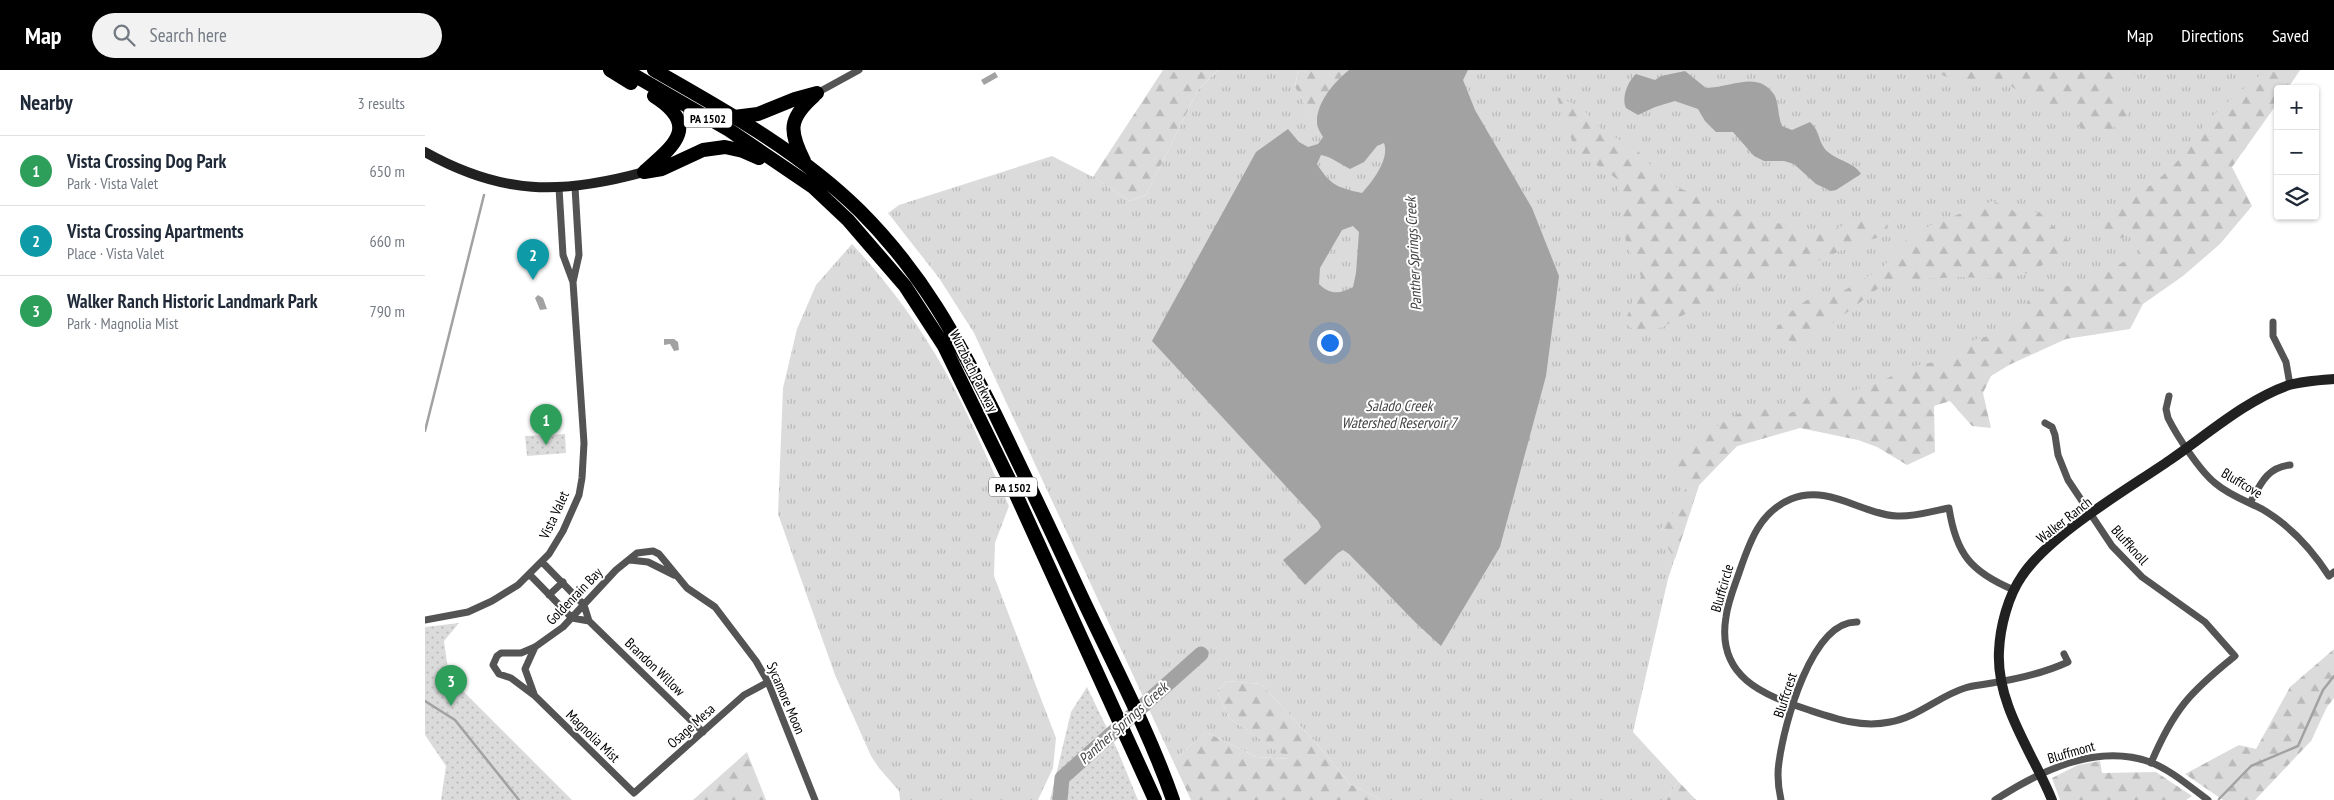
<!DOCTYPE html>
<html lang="en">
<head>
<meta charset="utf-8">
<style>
  :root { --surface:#fff; --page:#f2f2f3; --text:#1f2937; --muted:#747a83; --line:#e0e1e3; --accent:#000 }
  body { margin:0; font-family:"PT Sans Narrow",sans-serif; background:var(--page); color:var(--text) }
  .controls { position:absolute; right:15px; top:15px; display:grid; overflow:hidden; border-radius:5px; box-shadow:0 1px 4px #0004 }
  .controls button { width:45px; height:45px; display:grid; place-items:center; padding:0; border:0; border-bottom:1px solid var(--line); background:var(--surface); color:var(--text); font:25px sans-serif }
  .you { position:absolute; left:904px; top:272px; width:18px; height:18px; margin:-12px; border:4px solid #fff; border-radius:50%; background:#1a73e8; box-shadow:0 0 0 8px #1a73e833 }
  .badge { display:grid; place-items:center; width:32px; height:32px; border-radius:50%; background:var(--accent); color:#fff; font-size:16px; font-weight:700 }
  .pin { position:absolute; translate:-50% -41px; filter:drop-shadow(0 1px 2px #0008) }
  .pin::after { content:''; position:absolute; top:26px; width:18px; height:15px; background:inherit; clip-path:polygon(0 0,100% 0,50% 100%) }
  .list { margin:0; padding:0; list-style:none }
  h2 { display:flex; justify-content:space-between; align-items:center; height:65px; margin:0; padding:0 20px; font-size:21px }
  h2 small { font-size:16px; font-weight:400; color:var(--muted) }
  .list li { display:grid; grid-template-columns:32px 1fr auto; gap:15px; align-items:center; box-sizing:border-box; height:70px; padding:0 20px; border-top:1px solid var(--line) }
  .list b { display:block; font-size:19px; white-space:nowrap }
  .list p { margin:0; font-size:16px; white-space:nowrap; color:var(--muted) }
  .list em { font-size:16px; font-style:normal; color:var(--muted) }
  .icon { flex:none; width:28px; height:28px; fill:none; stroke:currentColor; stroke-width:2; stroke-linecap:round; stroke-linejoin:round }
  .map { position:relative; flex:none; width:1909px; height:730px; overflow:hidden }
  header { display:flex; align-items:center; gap:30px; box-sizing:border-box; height:70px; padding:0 25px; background:var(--accent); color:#fff }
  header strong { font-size:24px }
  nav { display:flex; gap:28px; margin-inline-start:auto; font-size:18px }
  .search { width:350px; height:45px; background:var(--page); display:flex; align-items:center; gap:12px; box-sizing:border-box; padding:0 18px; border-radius:28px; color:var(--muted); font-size:19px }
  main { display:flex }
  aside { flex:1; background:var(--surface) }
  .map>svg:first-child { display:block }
  .grass { fill:url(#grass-tufts) }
  .forest { fill:url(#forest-firs) }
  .park { fill:url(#park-dots) }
  .water { fill:#a2a2a2; fill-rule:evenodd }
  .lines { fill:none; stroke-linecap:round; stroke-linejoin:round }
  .stream { stroke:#a2a2a2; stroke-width:2.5 }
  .river { stroke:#a2a2a2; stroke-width:15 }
  .street { stroke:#545454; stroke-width:7 }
  .secondary { stroke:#212121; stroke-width:10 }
  .highway { stroke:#000; stroke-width:14 }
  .labels { text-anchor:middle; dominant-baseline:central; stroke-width:4; stroke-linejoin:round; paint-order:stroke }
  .shield { fill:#fff; stroke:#4c4c4c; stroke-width:1 }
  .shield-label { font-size:12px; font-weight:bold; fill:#000 }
  .street-label { font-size:14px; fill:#000; stroke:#fff }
  .water-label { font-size:15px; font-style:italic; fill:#434343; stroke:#fff }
</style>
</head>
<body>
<header>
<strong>Map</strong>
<div class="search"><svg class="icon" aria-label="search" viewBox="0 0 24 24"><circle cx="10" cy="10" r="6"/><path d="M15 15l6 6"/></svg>Search here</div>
<nav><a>Map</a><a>Directions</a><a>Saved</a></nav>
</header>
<main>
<aside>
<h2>Nearby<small>3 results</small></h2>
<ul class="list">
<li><span class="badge" style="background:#2e9e5b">1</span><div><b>Vista Crossing Dog Park</b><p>Park · Vista Valet</p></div><em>650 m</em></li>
<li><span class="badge" style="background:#0f9aa8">2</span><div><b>Vista Crossing Apartments</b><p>Place · Vista Valet</p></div><em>660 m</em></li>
<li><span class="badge" style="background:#2e9e5b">3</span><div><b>Walker Ranch Historic Landmark Park</b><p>Park · Magnolia Mist</p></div><em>790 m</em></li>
</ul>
</aside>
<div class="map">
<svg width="1909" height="730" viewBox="0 0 1909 730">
  <defs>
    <pattern id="grass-tufts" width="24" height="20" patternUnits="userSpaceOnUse" patternTransform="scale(1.25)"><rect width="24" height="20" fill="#dbdbdb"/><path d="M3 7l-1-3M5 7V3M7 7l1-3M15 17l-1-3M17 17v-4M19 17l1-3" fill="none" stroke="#bababa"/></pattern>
    <pattern id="forest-firs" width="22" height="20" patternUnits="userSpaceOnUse" patternTransform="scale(1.25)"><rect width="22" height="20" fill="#dbdbdb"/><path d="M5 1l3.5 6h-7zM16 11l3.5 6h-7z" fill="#bababa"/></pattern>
    <pattern id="park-dots" width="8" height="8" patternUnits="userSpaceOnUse" patternTransform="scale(1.25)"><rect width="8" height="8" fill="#dbdbdb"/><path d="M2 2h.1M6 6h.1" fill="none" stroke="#bababa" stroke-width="1.8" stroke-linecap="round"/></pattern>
  </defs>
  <rect width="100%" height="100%" fill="#fff"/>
  <!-- grass -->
  <path class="grass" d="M793,0H873L870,17L891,54L894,37L924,0H1875L1862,19H1853V32L1786,126L1700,217L1439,339L1312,376L1274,415L1243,509L1208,662L1253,711L1241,730H956L925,714L893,675L836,614L802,611L792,621L804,648L866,689L831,687L781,662L748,691L549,263L514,208L463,143L474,135L627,86L668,107L705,131L721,125L773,20Z
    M427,174C463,213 494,254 520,301C544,344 563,391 584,436L570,473L569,506L631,668L628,698L613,730H475L474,721L454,698L446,686L410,605L353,444L358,318L372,259L391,215Z"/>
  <!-- forest -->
  <path class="forest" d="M738,0H793L773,20L721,125L705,131L668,107Z
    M873,0H924C906,15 894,32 891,55L870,17Z
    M1504,0H1711L1709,6L1694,8L1693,22L1704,45L1682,63H1659L1641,36L1611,33L1580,12L1530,10Z
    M1841,0H1875L1862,19H1853V32L1807,97L1827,136L1795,174L1758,206L1718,234L1705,259L1641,269L1584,295L1566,306L1558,323L1566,358L1547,356L1525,331L1509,336L1510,382L1482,395L1452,377L1433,370L1375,358L1312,376L1274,415L1250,489L1233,462L1248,443L1263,414L1259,408L1243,396C1277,365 1301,345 1346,331L1364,343L1372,341L1382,327L1399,321L1421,323L1455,312L1485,297L1509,292L1549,270L1577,262L1596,251L1605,224L1622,217H1641L1678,203L1712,185L1717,177L1710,167L1701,166L1684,173L1667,161L1668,150C1695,135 1723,120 1745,99C1762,83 1769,66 1783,51C1801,32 1821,17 1841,0Z
    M1132,27L1156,37L1175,58L1213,81L1241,113L1287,131L1371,159L1402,162L1427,152L1460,147L1463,157L1454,167L1419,179L1378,198L1342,203L1303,219L1238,257L1213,263L1200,253L1216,206L1201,172L1192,109L1150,80Z
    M1568,131L1593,143L1614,142L1647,175L1607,202L1580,209L1534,207L1463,211L1387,269L1372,273L1346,265L1364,243L1382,230L1415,223L1457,198L1481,170L1506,155Z
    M1909,579V628L1902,637L1886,671L1830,730H1798L1760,704L1814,675L1831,679L1865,617Z
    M802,611L836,614L893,675L925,714L956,730H766L748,691L781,662L831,687L865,689L804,648L792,621Z
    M322,682L341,730H268Z
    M1675,691L1677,703L1731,702L1767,726L1761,730H1635L1627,708L1653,695Z
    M1253,711L1271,730H1241Z"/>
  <!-- park -->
  <path class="park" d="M140,364L141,383L102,386L100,366Z
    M34,553L19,571L24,607L147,730H16L21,696L0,665V557Z
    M662,617L692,679L713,730H625L646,642Z"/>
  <!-- water -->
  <path class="water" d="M924,0H1043L1038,10L1050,40L1107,138L1134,206L1121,306L1075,477L1016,576L991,553L924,484L918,480L913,483L880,515L858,490L893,461L896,457L893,451L727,271L831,82L863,59L874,72L883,77L893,74L898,67C896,63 892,58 892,53C891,33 909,12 924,0ZM959,73C965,89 947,112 937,123C913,118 905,115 892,94L896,85C907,87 915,94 925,99L939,92L952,76ZM928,156L934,162L931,203L928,217C915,224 905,225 894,214L895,198L917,160Z
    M1260,1L1281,18C1310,17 1333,0 1350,26C1354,36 1353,47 1357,56L1367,60L1385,52C1396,62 1393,74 1403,82C1413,91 1429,92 1436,104L1411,120L1406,121L1391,114L1369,94L1359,91H1339L1329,86L1308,62H1291L1280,51L1273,39L1250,31L1230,37L1213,45L1201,38C1196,28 1203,11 1211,4L1230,10L1236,6Z
    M570,2L573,7L559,15L556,10Z
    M113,225L118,228L122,239L115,240L110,228Z
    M239,269H249L253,272L254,280L249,281L245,274L239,275Z"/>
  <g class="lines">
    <!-- stream -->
    <path class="stream" d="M0,361L59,125
      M0,631L30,650L94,730
      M1794,729L1826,696L1873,676L1898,620L1909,606"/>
    <!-- river -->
    <path class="river" d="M635,730L637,708L776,584"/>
    <!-- street -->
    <path class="street" d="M392,23L434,0
      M148,212L154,185L150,117
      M1848,252V266L1861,292L1865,315
      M1744,326L1741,339L1743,348C1752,366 1775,401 1790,413C1804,425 1821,431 1837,439C1866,456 1886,478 1904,506L1909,502
      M1620,353L1627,357L1630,365L1633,385L1643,410L1687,476L1717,507L1780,552L1810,586C1765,622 1749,639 1726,693
      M1825,433C1835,415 1842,397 1865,395
      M205,490L223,492L249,505
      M117,492L159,535L164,551L278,662
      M105,505L147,548L164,551
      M1589,520C1546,502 1531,484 1524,438C1507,441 1490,447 1472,446C1436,444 1404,414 1366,429C1335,442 1325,471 1315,500C1310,515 1303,531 1301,547C1291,607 1338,625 1384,640C1411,649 1437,658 1465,652C1493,647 1514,626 1540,618C1549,615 1558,615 1567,613C1593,609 1619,603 1643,592L1639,584
      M124,525L138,512
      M0,550L43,542L67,531L93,515L124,484L138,461L154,425L157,408L159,373L148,212L138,185L134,118
      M343,612L319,625L209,723L110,626L86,608L74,604L68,595L72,586L76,583H96L110,577L138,557L191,500L212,483L228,481L234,484L262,518L290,537L331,591L343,612L390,730
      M109,624L100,599L110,577
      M1356,730C1353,717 1352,705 1354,692C1359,655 1386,551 1432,552
      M1570,730C1615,701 1671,673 1725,692C1746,700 1765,717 1783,730"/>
    <!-- secondary -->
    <path class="secondary" d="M0,82C77,125 135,125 219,102
      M1627,730C1608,683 1571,635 1574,581C1575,557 1583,526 1597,506C1625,464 1703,419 1745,390C1783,364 1821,330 1864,315C1878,311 1895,310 1909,309"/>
    <!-- highway -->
    <path class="highway" d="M185,0L206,13
      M200,0L304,60L388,117L423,150L480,216L519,276L583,407L730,730
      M229,0C301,41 375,82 435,141C497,203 531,266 570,344C598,402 626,460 653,519C685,588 723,658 748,730
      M309,47L333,44L370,29L392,23
      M379,91C364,61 363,49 389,26
      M220,101C250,75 275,55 229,26
      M219,102L237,99L278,80L300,77L318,81L334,88"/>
  </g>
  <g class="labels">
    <!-- shield labels -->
    <g class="shield">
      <rect x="259" y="38.5" width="48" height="19" rx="4"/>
      <rect x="564" y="407.5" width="48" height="19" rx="4"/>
    </g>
    <g class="shield-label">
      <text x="283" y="48">PA 1502</text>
      <text x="588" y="417">PA 1502</text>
    </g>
    <!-- street labels -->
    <g class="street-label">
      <text transform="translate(549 301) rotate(63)">Wurzbach Parkway</text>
      <text transform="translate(1817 413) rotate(31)">Bluffcove</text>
      <text transform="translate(129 445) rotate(-65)">Vista Valet</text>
      <text transform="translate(1639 450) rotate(-38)">Walker Ranch</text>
      <text transform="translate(1705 475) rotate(48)">Bluffknoll</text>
      <text transform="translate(1297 518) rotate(-74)">Bluffcircle</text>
      <text transform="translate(149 526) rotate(-46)">Goldenrain Bay</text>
      <text transform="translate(230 597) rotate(44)">Brandon Willow</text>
      <text transform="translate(1360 625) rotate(-72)">Bluffcrest</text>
      <text transform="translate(361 628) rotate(67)">Sycamore Moon</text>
      <text transform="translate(266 656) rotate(-42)">Osage Mesa</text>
      <text transform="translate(168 666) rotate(44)">Magnolia Mist</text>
      <text transform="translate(1646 682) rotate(-16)">Bluffmont</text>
    </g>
    <!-- water labels -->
    <g class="water-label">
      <text transform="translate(988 184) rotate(-93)">Panther Springs Creek</text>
      <text x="974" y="335">Salado Creek<tspan x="974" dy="17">Watershed Reservoir 7</tspan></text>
      <text transform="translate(698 653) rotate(-42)">Panther Springs Creek</text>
    </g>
  </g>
</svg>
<div class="controls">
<button>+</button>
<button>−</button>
<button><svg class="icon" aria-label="layers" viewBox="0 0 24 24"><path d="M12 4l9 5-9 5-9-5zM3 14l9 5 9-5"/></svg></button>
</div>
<div class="you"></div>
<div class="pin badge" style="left:121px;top:375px;background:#2e9e5b">1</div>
<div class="pin badge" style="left:108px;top:210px;background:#0f9aa8">2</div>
<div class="pin badge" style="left:26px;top:636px;background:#2e9e5b">3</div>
</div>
</main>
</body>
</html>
